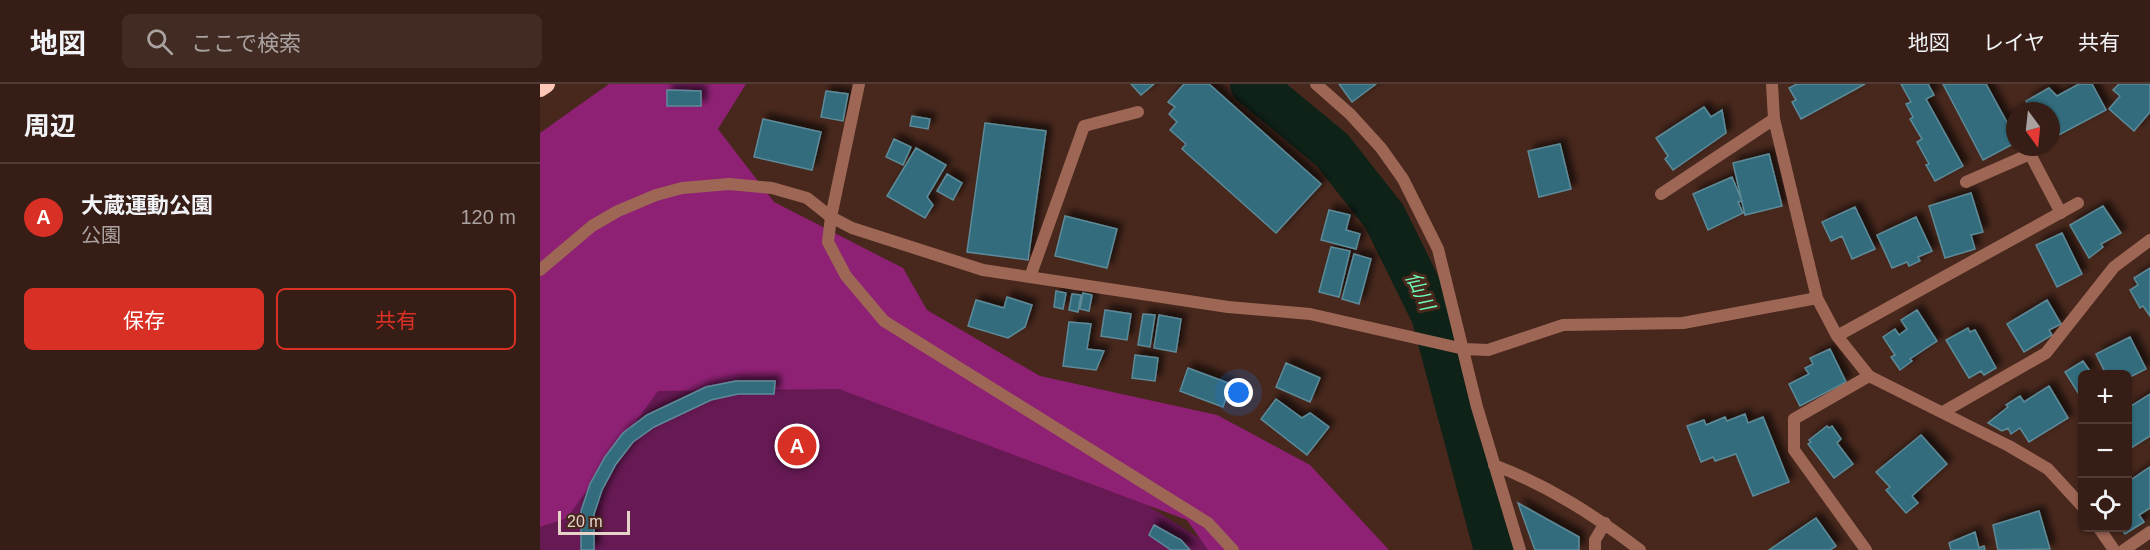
<!DOCTYPE html>
<html lang="ja">
<head>
<meta charset="utf-8">
<style>
  :root { --surface:#361e16; --page:#412b23; --text:#f1f3f6; --muted:#aaa2a1; --line:#503c35; --accent:#d93025 }
  body { margin:0; font-family:Helvetica,"Noto Sans JP",sans-serif; background:var(--page); color:var(--text) }
  .controls { position:absolute; right:18px; bottom:18px; display:grid; overflow:hidden; border-radius:9px; box-shadow:0 2px 4px #0004 }
  .controls button { width:54px; height:54px; display:grid; place-items:center; padding:0; border:0; border-bottom:2px solid var(--line); background:var(--surface); color:var(--text); font:30px sans-serif }
  .compass { position:absolute; left:1466px; top:18px; width:54px; height:54px; border-radius:50%; background:var(--surface); box-shadow:0 2px 4px #0004; rotate:165deg }
  .scale { position:absolute; left:18px; bottom:15px; width:72px; box-sizing:border-box; padding-left:6px; border:3px solid #e7d2ca; border-top:0; font-size:16px; line-height:21px; white-space:nowrap; color:#e7d2ca; -webkit-text-stroke:4px #48281d; paint-order:stroke }
  .you { position:absolute; left:699px; top:309px; width:21px; height:21px; margin:-15px; border:4px solid #fff; border-radius:50%; background:#1a73e8; box-shadow:0 0 0 9px #1a73e833 }
  .badge { display:grid; place-items:center; width:39px; height:39px; border-radius:50%; background:var(--accent); color:#fff; font-size:20px; font-weight:700 }
  .pin { position:absolute; translate:-50% -50%; border:3px solid #fff; box-shadow:0 2px 6px #0006 }
  .list { margin:0; padding:0; list-style:none }
  h2 { display:flex; justify-content:space-between; align-items:center; height:78px; margin:0; padding:0 24px; font-size:26px }
  h2 small { font-size:20px; font-weight:400; color:var(--muted) }
  .list li { display:grid; grid-template-columns:39px 1fr auto; gap:18px; align-items:center; box-sizing:border-box; height:108px; padding:0 24px; border-top:2px solid var(--line) }
  .list b { display:block; font-size:22px; white-space:nowrap }
  .list p { margin:0; font-size:20px; white-space:nowrap; color:var(--muted) }
  .list em { font-size:20px; font-style:normal; color:var(--muted) }
  .actions { display:flex; gap:12px; padding:18px 24px }
  .actions a { flex:1; padding:14px 0; border:2px solid var(--accent); border-radius:9px; text-align:center; font-size:21px; color:var(--accent) }
  .actions .main { background:var(--accent); color:#fff }
  .icon { flex:none; width:33px; height:33px; fill:none; stroke:currentColor; stroke-width:2; stroke-linecap:round; stroke-linejoin:round }
  .map { position:relative; flex:none; width:1610px; height:466px; overflow:hidden }
  header { display:flex; align-items:center; gap:36px; box-sizing:border-box; height:84px; padding:0 30px; background:var(--surface); border-bottom:2px solid var(--line) }
  header strong { font-size:28px }
  nav { display:flex; gap:33px; margin-inline-start:auto; font-size:21px }
  .search { width:420px; height:54px; background:var(--page); display:flex; align-items:center; gap:15px; box-sizing:border-box; padding:0 21px; border-radius:9px; color:var(--muted); font-size:22px }
  main { display:flex }
  aside { flex:1; background:var(--surface) }
  .map>svg:first-child { display:block }
  .green { fill:#661953 }
  .forest { fill:#8f2175 }
  .lines { fill:none; stroke-linecap:round; stroke-linejoin:round }
  .river { stroke:#0e2218; stroke-width:44 }
  .building { fill:#306c7d; stroke:#5e8a98; stroke-width:1.5; filter:url(#shadow) }
  .service { stroke:#9e6755; stroke-width:12 }
  .minor { stroke:#9e6755; stroke-width:12 }
  .tertiary { stroke:#9e6755; stroke-width:12 }
  .motorway { stroke:#ffc8b6; stroke-width:18 }
  .labels { text-anchor:middle; dominant-baseline:central; stroke-width:6; stroke-linejoin:round; paint-order:stroke }
  .water-label { font-size:20px; font-style:italic; fill:#6dfcb6; stroke:#48281d }
</style>
</head>
<body>
<header>
<strong>地図</strong>
<div class="search"><svg class="icon" aria-label="search" viewBox="0 0 24 24"><circle cx="10" cy="10" r="6"/><path d="M15 15l6 6"/></svg>ここで検索</div>
<nav><a>地図</a><a>レイヤ</a><a>共有</a></nav>
</header>
<main>
<aside>
<h2>周辺<small></small></h2>
<ul class="list">
<li><span class="badge">A</span><div><b>大蔵運動公園</b><p>公園</p></div><em>120 m</em></li>
</ul>
<div class="actions"><a class="main">保存</a><a>共有</a></div>
</aside>
<div class="map">
<svg width="1610" height="466" viewBox="0 0 1610 466">
  <defs>
    <filter id="shadow"><feDropShadow dx="5.5" dy="-5.5" stdDeviation="3" flood-color="#0009"/></filter>
  </defs>
  <rect width="100%" height="100%" fill="#48281d"/>
  <!-- green -->
  <path class="green" d="M0,195L399,288L662,456L668,466H0Z"/>
  <!-- forest -->
  <path class="forest" d="M69,0H206L178,45L234,118L363,184L387,226L500,292L677,331L770,381L849,466H668L647,436L299,305L118,307L27,434L0,443V49Z"/>
  <g class="lines">
    <!-- river -->
    <path class="river" d="M712,0L792,66L844,132L893,231L956,466"/>
  </g>
  <!-- building -->
  <path class="building" d="M591,0H614L601,11Z
    M644,0H669L781,100L736,149L642,65L646,60L630,46L637,38L629,30L635,23L628,18Z
    M799,0H836L812,18Z
    M1257,0H1325L1261,35L1252,18L1256,16L1249,4Z
    M1361,0H1388L1394,11L1386,15L1423,82L1395,97L1386,81L1389,80L1377,58L1382,55L1370,35L1373,33L1366,20L1371,18Z
    M1403,0H1446L1475,53V59L1443,76Z
    M1539,0H1552L1566,26L1511,55V27H1492L1486,17L1509,4L1517,12Z
    M1579,0H1610V28L1594,47L1569,25L1580,12L1573,6Z
    M127,6L161,7V22H127Z
    M286,7L308,10L303,37L281,33Z
    M1164,23L1171,33L1182,26L1186,49L1133,86L1125,75L1128,72L1116,54Z
    M372,32L390,35L388,45L370,42Z
    M223,35L281,48L272,86L214,73Z
    M445,39L506,47L488,176L427,168Z
    M354,55L371,63L363,81L346,73Z
    M1020,60L1031,105L999,113L988,67Z
    M376,64L406,81L387,113L393,121L385,134L347,112Z
    M1229,70L1242,122L1205,131L1193,79Z
    M407,90L422,99L413,116L397,107Z
    M1192,93L1202,117L1198,118L1203,129L1168,146L1153,110Z
    M1431,109L1443,148L1431,151L1435,165L1405,174L1389,122Z
    M1563,122L1581,149L1561,160L1563,163L1549,174L1530,141Z
    M1315,123L1335,165L1312,175L1302,152L1291,157L1282,138Z
    M789,126L810,131L806,146L820,150L816,165L781,156Z
    M525,132L577,145L567,184L515,172Z
    M1376,133L1392,167L1378,173L1380,177L1369,182L1367,178L1352,184L1337,151Z
    M1522,149L1542,190L1517,203L1496,161Z
    M791,163L810,167L799,213L779,208Z
    M814,170L831,175L819,220L802,215Z
    M1610,184V232L1603,222L1600,224L1590,206L1598,201L1594,194Z
    M516,207L526,209L523,225L514,223Z
    M543,209L552,211L549,227L540,225Z
    M532,210L541,211L538,228L529,226Z
    M467,213L492,221L485,243L468,254L428,242L436,216L464,224Z
    M1507,216L1521,240L1509,246L1512,251L1484,268L1467,240Z
    M565,226L591,230L587,256L561,252Z
    M1377,226L1397,257L1370,275L1372,277L1360,286L1351,273L1355,271L1343,253L1355,245L1359,251L1367,245L1361,236Z
    M603,230L615,231L610,263L598,261Z
    M619,231L641,235L636,268L614,264Z
    M529,238L551,240L547,265L564,267L556,286L523,282Z
    M1428,244L1430,248L1435,246L1456,284L1444,291L1441,287L1429,294L1406,256Z
    M1590,253L1606,285L1588,294V290H1566L1556,270Z
    M1290,265L1306,298L1260,322L1249,300L1269,290L1265,284L1273,280L1270,274Z
    M595,271L618,274L615,297L592,294Z
    M1543,277L1552,290H1542V315L1525,288Z
    M746,279L780,294L770,318L736,303Z
    M648,284L691,300L683,323L640,307Z
    M196,297H235L234,310H198L171,316L114,343L93,358L76,380L62,406L54,430V466H41V427L50,400L65,373L83,349L107,331L166,303Z
    M1509,302L1528,334L1489,358L1480,344L1471,350L1468,344L1462,347L1448,339L1468,323L1466,321L1480,312L1484,318Z
    M1610,310V352L1591,364L1588,358V324Z
    M736,315L762,334L770,329L789,343L767,371L721,335Z
    M1205,330L1208,339L1223,333L1249,398L1213,412L1196,370L1175,377L1173,373L1161,378L1147,342L1164,336L1166,341L1185,333L1187,337Z
    M1287,342L1289,344L1292,342L1301,355L1297,359L1313,380L1294,394L1268,360L1271,358L1269,356Z
    M1381,351L1407,380L1372,412L1378,419L1366,429L1346,406L1350,403L1336,388Z
    M1610,383V424L1599,431L1604,438L1585,450L1581,444H1588V398Z
    M978,419L1039,453V466H995Z
    M1499,427L1510,465L1458,466L1453,441Z
    M1276,434L1296,462L1290,466H1229Z
    M614,441L641,456L650,466H631L609,451Z
    M1435,448L1439,464L1444,462L1445,466H1411L1409,459Z"/>
  <g class="lines">
    <!-- service -->
    <path class="service" d="M1426,98L1490,70L1521,129
      M490,193L544,42L598,28
      M1326,466L1254,366V335L1329,292"/>
    <!-- minor -->
    <path class="minor" d="M776,0L810,30L841,64L863,95L898,165L937,323L980,466
      M1232,0L1234,35L1277,214L1297,252L1329,292L1469,362L1508,385L1542,422
      M1121,110L1234,35
      M291,133L319,0
      M0,186L52,142L78,127L116,111L142,104L189,100L232,104L267,114L291,133L312,144L443,186L688,223L770,230L924,265L948,266L1023,241L1143,239L1277,214
      M1297,252L1538,119
      M1403,328L1506,269L1574,183L1610,156
      M954,381C1009,402 1054,431 1100,466
      M1559,444L1574,466
      M1055,466V456L1065,439
      M1584,466L1610,448"/>
    <!-- tertiary -->
    <path class="tertiary" d="M291,133L288,158L306,192L344,237L668,439L693,466"/>
    <!-- motorway -->
    <path class="motorway" d="M0,4L6,0"/>
  </g>
  <g class="labels">
    <!-- water labels -->
    <g class="water-label">
      <text transform="translate(880 207) rotate(64)">仙川</text>
    </g>
  </g>
</svg>
<div class="controls">
<button>+</button>
<button>−</button>
<button><svg class="icon" aria-label="locate" viewBox="0 0 24 24"><circle cx="12" cy="12" r="6"/><path d="M12 2v4M12 18v4M2 12h4M18 12h4"/></svg></button>
</div>
<svg class="compass" viewBox="-18 -18 36 36"><path d="M0-13l5 13h-10z" fill="#e53935"/><path d="M0 13l5-13h-10z" fill="#aaa2a1"/></svg>
<div class="scale">20 m</div>
<div class="you"></div>
<div class="pin badge" style="left:257px;top:362px">A</div>
</div>
</main>
</body>
</html>
